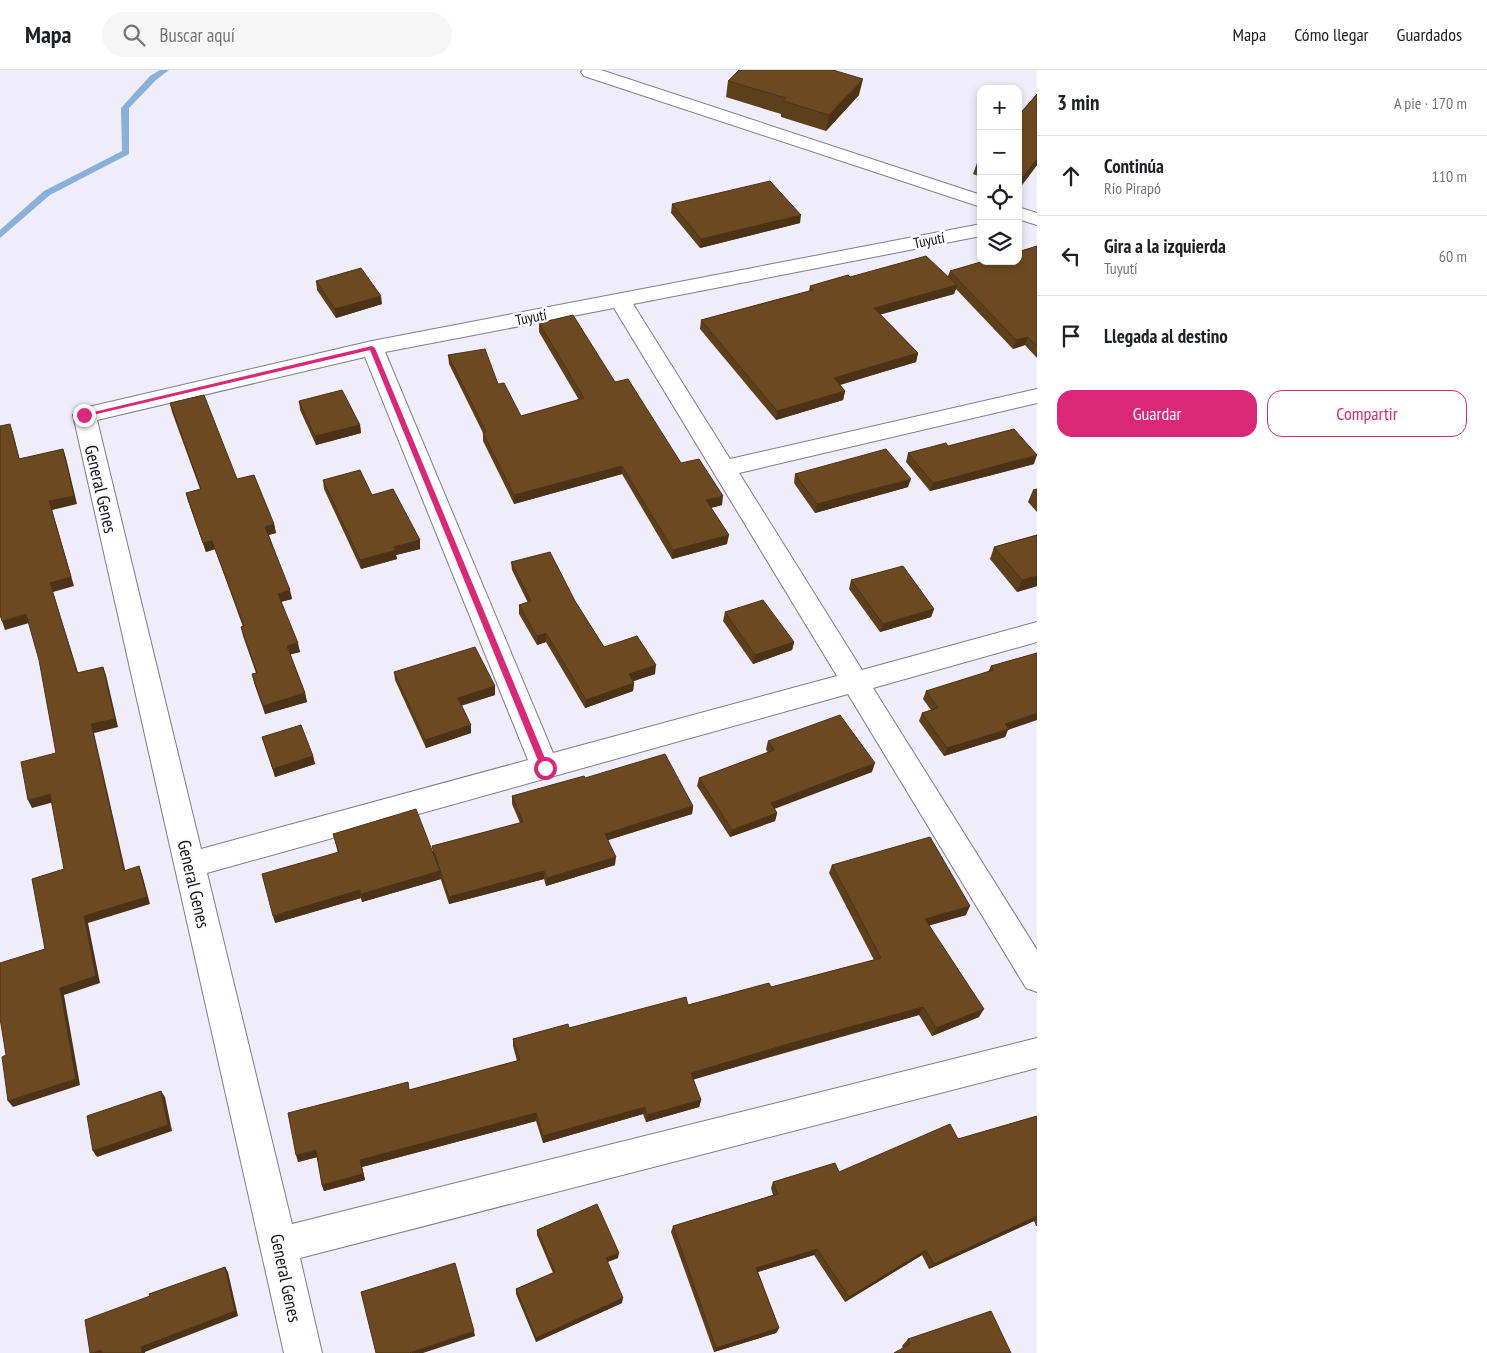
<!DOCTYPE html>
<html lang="es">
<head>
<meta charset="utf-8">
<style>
  :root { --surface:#fff; --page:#f6f6f6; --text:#202124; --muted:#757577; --line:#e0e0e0; --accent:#db2777 }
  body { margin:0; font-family:"PT Sans Narrow",sans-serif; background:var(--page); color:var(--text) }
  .controls { position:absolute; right:15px; top:15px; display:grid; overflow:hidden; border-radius:10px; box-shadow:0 2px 8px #0003 }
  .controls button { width:45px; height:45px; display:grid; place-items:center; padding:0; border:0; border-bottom:1px solid var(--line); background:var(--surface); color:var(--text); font:25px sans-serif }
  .stop { position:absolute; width:15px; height:15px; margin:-11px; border:4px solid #db2777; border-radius:50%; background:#fff }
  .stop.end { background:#db2777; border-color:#fff; box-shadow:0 1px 5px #0008 }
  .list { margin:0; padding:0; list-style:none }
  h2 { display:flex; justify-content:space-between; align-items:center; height:65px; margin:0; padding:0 20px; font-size:21px }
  h2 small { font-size:16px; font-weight:400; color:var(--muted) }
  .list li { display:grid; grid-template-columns:32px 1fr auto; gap:15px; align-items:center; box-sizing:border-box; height:80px; padding:0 20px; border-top:1px solid var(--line) }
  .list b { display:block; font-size:19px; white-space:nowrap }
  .list p { margin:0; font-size:16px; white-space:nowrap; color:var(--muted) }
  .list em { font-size:16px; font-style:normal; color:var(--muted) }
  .actions { display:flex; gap:10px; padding:15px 20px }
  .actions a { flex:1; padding:11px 0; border:1px solid var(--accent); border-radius:15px; text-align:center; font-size:18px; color:var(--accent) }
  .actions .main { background:var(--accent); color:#fff }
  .icon { flex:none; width:28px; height:28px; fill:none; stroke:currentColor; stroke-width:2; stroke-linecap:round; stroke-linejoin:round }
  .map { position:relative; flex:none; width:1037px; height:1283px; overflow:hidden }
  header { display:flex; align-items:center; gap:30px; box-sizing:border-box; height:70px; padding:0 25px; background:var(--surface); border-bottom:1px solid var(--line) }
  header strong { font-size:24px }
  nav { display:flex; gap:28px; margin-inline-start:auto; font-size:18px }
  .search { width:350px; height:45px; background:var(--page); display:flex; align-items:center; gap:12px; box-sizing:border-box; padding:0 18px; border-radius:28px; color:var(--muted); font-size:19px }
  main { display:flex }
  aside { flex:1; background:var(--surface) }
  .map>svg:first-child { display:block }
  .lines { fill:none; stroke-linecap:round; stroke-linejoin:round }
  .stream { fill:#89b0da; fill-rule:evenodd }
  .minor-casing { stroke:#7e7d88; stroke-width:2 }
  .minor { fill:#fff; fill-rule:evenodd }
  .wall { fill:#5e3f1c }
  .shaded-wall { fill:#4c3317 }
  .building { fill:#6d4921; stroke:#4c3317 }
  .route { fill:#db2777 }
  .labels { text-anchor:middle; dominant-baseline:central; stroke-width:5; stroke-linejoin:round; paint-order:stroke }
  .far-street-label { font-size:15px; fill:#131317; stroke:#fcfbfe }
  .street-label { font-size:18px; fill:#131317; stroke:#fcfbfe }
</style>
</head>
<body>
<header>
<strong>Mapa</strong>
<div class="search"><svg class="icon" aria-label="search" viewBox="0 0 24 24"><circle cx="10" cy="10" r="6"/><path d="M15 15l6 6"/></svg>Buscar aquí</div>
<nav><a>Mapa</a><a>Cómo llegar</a><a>Guardados</a></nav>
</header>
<main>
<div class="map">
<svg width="1037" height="1283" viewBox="0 0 1037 1283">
  <rect width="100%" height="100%" fill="#eeedf9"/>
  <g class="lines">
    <!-- stream -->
    <path class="stream" d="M160,0H169L156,10L129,38V84L50,125L0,168V160L44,121L122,81L121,38L150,6Z"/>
    <defs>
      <path id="minor" d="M583,0H601L981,125V137L584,6L581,2Z
        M1018,137L1037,143V155L1018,149Z
        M981,154V166L633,234L730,389L1037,319V333L739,403L862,600L1037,552V572L873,618L1037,880V922L1026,918L848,624L207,803L292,1154L1037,968V998L300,1188L322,1283H284L73,345L76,340L84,338L372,271ZM614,238L837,606L553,683L385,282ZM365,287L528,690L201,779L97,350Z"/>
    </defs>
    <!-- minor casing -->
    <use href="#minor" class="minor-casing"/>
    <!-- minor -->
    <use href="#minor" class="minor"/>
  </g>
  <!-- wall -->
  <path class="wall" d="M728,11L859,25L826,61L781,47V44L726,27Z
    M1037,24V95L1019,119L1018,118V46Z
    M981,88V107L973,104L977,93Z
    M672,134L800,153L700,178L671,143Z
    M1037,176V288L1025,275L1013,279L956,219L954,224L880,244L918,283L916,292L840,315L845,321L843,330L776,350L700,259L701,250L809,221L810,216L850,207L948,206L950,201Z
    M316,211L382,234L336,248L317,220Z
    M539,253L615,312L681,393L722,435L711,438L727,474L672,489L622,404L514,434L483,371V363L449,294L448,285L498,314L521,346L579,330L539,262Z
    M299,331L360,355L361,363L316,375L300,340Z
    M170,333L237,409L274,454L276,463L269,465L292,529L281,532L300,582L290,584L305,623L307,632L265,644L254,613L252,604L256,603L243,566L241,557H243L215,479L206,482L188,431L186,423L200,419L172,342Z
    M948,376L1034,394L930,421L906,392L908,383Z
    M795,404L908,417L815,443L794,413Z
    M323,410L372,425L420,470V479L396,485L397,489L361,499L324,419Z
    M1037,419V442L1028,432L1033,420Z
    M1037,465V516L1017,522L990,489L994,477Z
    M511,492L575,531L604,577L655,604L633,611L634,613L633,621L585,638L546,572L537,575L519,544V535L528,533L512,500Z
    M851,510L934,539L931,547L880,562L849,519Z
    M725,542L794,572L792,580L753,594L723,551Z
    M1037,583L1005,667L944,686L919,651L922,643L931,640L923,629L926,621L988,602L991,596Z
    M394,602L495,616V625L461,636L471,663L426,678L395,610Z
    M262,667L313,686L315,694L275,707Z
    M768,671L872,702L774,738L777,743L775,751L730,767L697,716L699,708L768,683L766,679Z
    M585,708L693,736L692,744L608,770L615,795L546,816L544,809L449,834L440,807L441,809L362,832L361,828L275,853L338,783L333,764L433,782L432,776L520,753L512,734V726Z
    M832,795L966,845L929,855L979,947L932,966L919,945L693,1009L701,1030L699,1037L646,1052L643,1044L543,1073L536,1051L362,1097L365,1110L324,1121L322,1115L317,1087L298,1092L409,1020L517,991L513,976V969L688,935L771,917L874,890L829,803Z
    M1037,1046V1156H1036L1034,1151L929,1199L922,1185L845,1232L814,1185L758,1202L779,1258L776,1263L714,1282L671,1162L673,1156L773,1125L771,1118L773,1112L839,1102L958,1069Z
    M537,1160L618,1188L607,1192L622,1233L536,1272L516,1224V1219L553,1203L537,1165Z
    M908,1269L1011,1283L903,1278L902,1276Z"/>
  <!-- shaded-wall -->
  <path class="shaded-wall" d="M863,9L859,25L826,61L829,45Z
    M1037,89V95L1019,119L1023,107Z
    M801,145L800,153L700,178L701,169Z
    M957,215L954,224L872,247L874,238Z
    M381,226L382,234L336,248L335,239Z
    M1028,267L1025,275L1013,279L1016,270Z
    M918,283L916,292L832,317L834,308Z
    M845,321L843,330L776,350L777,341Z
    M10,354L13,363L22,398L19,389Z
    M360,355L361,363L316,375L315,366Z
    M63,379L66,388L77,434L52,440L74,516L53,522L81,612L77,603L50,513L49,431Z
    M1037,385L1034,394L930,421L933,413Z
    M622,396V404L514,434V425Z
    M911,409L908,417L815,443L817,434Z
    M723,426L722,435L705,439L706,430Z
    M274,454L276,463L267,465L265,457Z
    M729,465L727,474L672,489L673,480Z
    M420,470V479L396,485L397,489L361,499L360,490L394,477Z
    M212,471L215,479L206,482L203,473Z
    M1037,506V516L1017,522L1022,510Z
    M290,520L292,529L279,532L278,524Z
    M934,539L931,547L880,562L883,554Z
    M26,544L29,553L5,560L2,551Z
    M546,563V572L537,575V566Z
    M794,572L792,580L753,594L755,585Z
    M298,573L300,582L289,585L287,576Z
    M656,595L655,604L628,613L629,604Z
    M103,597L106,605L118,657L94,663L127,808L124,801L91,654Z
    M634,613L633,621L585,638L586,630Z
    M495,616V625L458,636V628Z
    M305,623L307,632L265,644L263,636Z
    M1037,643V650L1008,660L1005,667L944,686L947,678L1005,654Z
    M471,655V663L426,678L425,670Z
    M313,686L315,694L275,707L273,699Z
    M875,693L872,702L769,741L771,733Z
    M50,724L54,732L32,738L28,730Z
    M693,736L692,744L605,771V764Z
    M777,743L775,751L730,767L732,760Z
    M616,787L615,795L546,816L547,808Z
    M139,796L142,804L150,834L88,853L100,913L64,925L80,1015L13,1037L8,1031L60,918L84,846Z
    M440,801L441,809L362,832L361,824Z
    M544,801V809L449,834V827Z
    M360,820L361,828L275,853L273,846Z
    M970,836L966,845L921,858L925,849Z
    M923,937L919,945L792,980L689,1011L691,1003L795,972Z
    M984,939L979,947L932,966L936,958Z
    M161,1021L165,1027L172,1061L97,1087L93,1081Z
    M701,1030L699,1037L646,1052L647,1045Z
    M645,1037L643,1044L543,1073V1066Z
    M536,1043V1051L362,1097L365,1110L324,1121L322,1115L360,1090Z
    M316,1080L318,1087L298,1092L296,1085Z
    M1037,1146L1034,1151L929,1199L934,1194Z
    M817,1179L814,1185L754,1203L756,1198Z
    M926,1180L922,1185L845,1232L849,1227Z
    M619,1183L618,1188L605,1193L606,1188Z
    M225,1197L228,1202L238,1246L145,1282V1283H142L141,1277Z
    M623,1228L622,1233L536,1272V1268Z
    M779,1258L776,1263L714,1282L716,1278Z
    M474,1261L475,1266L423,1283H409Z
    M101,1280L104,1283H92Z"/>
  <!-- building -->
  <path class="building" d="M739,0H833L863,9L829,45L783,31L786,28L728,11Z
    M1037,24V89L1023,107L1018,106V46Z
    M981,88V94L977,93Z
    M770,111L801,145L701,169L672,134Z
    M1037,176V276L1028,267L1016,270L950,201L984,191H1018V182Z
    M926,186L957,215L874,238L918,283L834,308L845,321L777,341L701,250L813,220L810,216L848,205L850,207Z
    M361,198L381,226L335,239L316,211Z
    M573,245L615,312L628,309L681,393L699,389L723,426L706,430L729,465L673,480L622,396L514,425L483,363L486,362L448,285L485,279L498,314L504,313L521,346L584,328L539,253Z
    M342,320L360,355L315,366L299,331Z
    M204,325L237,409L254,405L274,454L265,457L290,520L278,524L298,573L287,576L305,623L263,636L252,604L257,603L241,557L244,556L212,471L203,473L186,423L201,419L170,333Z
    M10,354L19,389L63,379L74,426L49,431L71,507L50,513L77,603L103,597L115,649L91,654L124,801L139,796L147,827L84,846L96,906L60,918L76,1009L8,1031L2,987L6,985L0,948V893L45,879L32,809L64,799L50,724L28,730L21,692L56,683L39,590L26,544L2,551L0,545V356Z
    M1014,359L1037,385L933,413L908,383L946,373L948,376Z
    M886,379L911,409L817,434L795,404Z
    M360,400L372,425L393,419L420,470L394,477L396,480L360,490L323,410Z
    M1037,419V424L1033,420Z
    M1037,465V506L1022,510L994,477Z
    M550,482L575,531L604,577L637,566L656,595L629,604L634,613L586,630L546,563L537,566L519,535L531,531L511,492Z
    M903,496L934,539L883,554L851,510Z
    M763,530L794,572L755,585L725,542Z
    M475,577L495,616L458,628L471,655L425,670L394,602Z
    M1037,583V643L1005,654L1009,659L947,678L922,643L938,638L926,621L993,600L991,596Z
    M840,645L875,693L771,733L777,743L732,760L699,708L774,680L768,671Z
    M301,655L313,686L273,699L262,667Z
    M665,684L693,736L605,764L616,787L547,808L544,801L449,827L432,776L523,752L512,726L584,706L585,708Z
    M416,739L440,801L361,824L360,820L273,846L262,804L339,782L333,764Z
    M930,767L970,836L925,849L984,939L936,958L923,937L795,972L691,1003L701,1030L647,1045L645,1037L543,1066L536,1043L360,1090L363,1104L322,1115L316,1080L296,1085L288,1043L408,1012L409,1020L520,990L513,969L568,954L569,958L686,927L688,935L769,913L771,917L881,888L832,795Z
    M161,1021L168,1055L93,1081L87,1046Z
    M1037,1046V1146L934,1194L926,1180L849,1227L817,1179L756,1198L779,1258L716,1278L673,1156L778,1124L773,1112L835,1093L839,1102L950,1054L958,1069Z
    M597,1134L619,1183L606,1188L623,1228L536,1268L516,1219L555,1202L537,1160Z
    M455,1193L474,1261L409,1283H376L361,1222Z
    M225,1197L235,1241L141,1277L142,1283H102L101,1280L92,1283H90L85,1250L150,1226L149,1224Z
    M991,1241L1011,1283H894L910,1274L908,1269Z"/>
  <!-- route -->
  <path class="route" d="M372,276L375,278L549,698L548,700H542L541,698L370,280L84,347L81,345Z"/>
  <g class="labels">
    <!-- far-street labels -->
    <g class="far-street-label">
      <text transform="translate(929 170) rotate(-11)">Tuyutí</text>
      <text transform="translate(531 247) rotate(-11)">Tuyutí</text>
    </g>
    <!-- street labels -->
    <g class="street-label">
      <text transform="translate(101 419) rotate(77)">General Genes</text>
      <text transform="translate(194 814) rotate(77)">General Genes</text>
      <text transform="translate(286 1208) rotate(78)">General Genes</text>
    </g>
  </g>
</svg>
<div class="controls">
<button>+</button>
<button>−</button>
<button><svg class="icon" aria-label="locate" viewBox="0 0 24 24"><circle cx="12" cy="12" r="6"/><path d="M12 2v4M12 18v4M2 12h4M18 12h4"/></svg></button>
<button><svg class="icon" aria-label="layers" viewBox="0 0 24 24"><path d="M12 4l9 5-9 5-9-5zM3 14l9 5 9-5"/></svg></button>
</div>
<div class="stop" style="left:545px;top:698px"></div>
<div class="stop end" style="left:84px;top:345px"></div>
</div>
<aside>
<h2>3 min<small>A pie · 170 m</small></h2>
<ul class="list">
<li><svg class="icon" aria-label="ahead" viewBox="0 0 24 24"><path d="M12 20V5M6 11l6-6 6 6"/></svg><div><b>Continúa</b><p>Río Pirapó</p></div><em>110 m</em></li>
<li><svg class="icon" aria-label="left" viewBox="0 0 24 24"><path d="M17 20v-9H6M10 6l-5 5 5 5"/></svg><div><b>Gira a la izquierda</b><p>Tuyutí</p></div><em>60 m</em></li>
<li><svg class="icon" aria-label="arrive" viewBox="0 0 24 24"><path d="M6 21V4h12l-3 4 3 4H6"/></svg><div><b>Llegada al destino</b></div></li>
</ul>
<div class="actions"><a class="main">Guardar</a><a>Compartir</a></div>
</aside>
</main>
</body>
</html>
